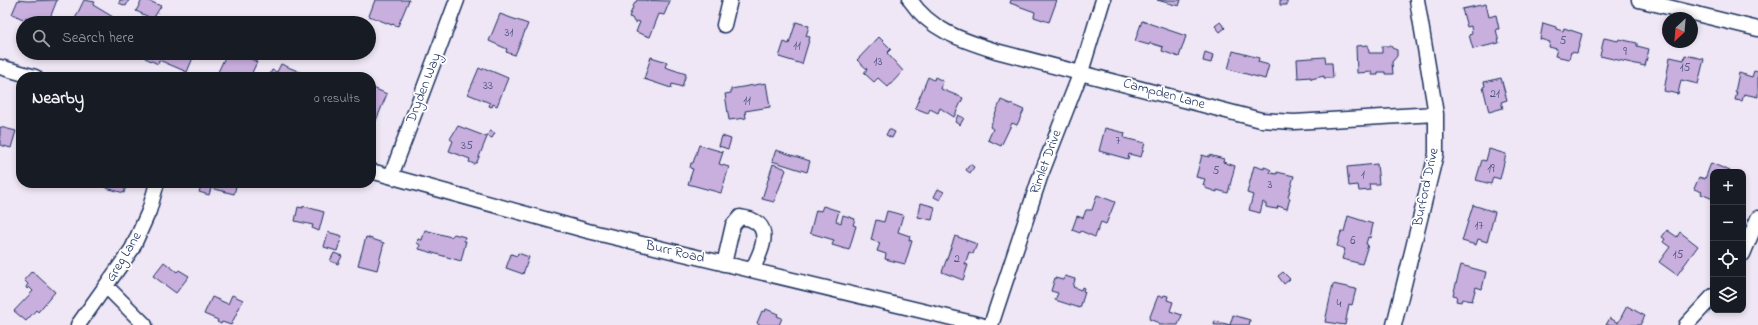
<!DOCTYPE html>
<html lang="en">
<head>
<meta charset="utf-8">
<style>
  :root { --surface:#171b24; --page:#20242c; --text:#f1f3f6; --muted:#9ea1a6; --line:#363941 }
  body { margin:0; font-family:"Indie Flower",sans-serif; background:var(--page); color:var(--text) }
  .controls { position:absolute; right:12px; bottom:12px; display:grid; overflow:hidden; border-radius:8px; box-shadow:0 2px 6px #0003 }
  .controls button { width:36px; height:36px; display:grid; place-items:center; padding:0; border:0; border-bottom:1px solid var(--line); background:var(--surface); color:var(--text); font:20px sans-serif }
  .compass { position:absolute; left:1662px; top:12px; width:36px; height:36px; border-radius:50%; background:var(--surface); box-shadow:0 2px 6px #0003; rotate:206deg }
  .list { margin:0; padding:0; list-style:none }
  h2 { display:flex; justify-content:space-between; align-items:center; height:52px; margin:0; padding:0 16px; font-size:17px }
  h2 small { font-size:13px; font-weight:400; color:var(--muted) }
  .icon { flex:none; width:22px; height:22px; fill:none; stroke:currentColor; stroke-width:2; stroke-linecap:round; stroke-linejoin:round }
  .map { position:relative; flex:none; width:1758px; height:325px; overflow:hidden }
  .search { position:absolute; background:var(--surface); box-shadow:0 2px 6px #0003; left:16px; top:16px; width:360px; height:44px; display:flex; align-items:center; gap:10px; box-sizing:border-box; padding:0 14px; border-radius:22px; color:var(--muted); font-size:15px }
  .panel { position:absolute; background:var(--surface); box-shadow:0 2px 6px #0003; left:16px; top:72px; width:360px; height:116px; border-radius:16px }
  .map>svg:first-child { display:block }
  .building { fill:#c9afde; stroke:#1b2f5e }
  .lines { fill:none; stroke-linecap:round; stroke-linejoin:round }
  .minor-casing { stroke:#1b2f5e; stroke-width:17 }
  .minor { stroke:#fff; stroke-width:14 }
  .labels { text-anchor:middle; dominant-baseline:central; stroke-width:3.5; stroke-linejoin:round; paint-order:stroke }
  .number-label { font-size:12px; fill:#464f7e }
  .street-label { font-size:14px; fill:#1b2f5e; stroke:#fff }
</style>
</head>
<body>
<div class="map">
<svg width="1758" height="325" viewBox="0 0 1758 325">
  <rect width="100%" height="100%" fill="#efe7f5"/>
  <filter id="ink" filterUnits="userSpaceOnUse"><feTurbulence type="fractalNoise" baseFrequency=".025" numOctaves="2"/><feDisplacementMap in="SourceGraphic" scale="8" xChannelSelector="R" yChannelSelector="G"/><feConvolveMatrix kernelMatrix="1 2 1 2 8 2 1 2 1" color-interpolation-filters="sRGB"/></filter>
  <g filter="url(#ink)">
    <!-- building -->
    <path class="building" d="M18,0L27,1L57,0L48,23H39L26,17L25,20L12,14Z
      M84,0L95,2L93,5L113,17L110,23H73Z
      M120,0H129L126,6L119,3Z
      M142,0H147L161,6L153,19L136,11Z
      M375,0H409L398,26L392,24V25L369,16Z
      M637,0L670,1L664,15L659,14L650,37L636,32L640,22L637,21L636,23L634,22L632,18L629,17L635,2H636Z
      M1011,0H1057L1049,22L1034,17L1035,12L1010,3Z
      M1157,0H1181L1179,6Z
      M1280,0H1287V5H1280Z
      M1486,4L1489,17L1496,15L1499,29H1496L1499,43L1473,49L1469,35L1472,34L1471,26L1467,27L1462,9Z
      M500,14L528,24L515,55L506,52L507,49L489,41Z
      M1142,21L1186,36L1179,57L1162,51L1163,47L1150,43L1149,45L1135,41Z
      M796,22L809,26L806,36L810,37L802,64L779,57L784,42L789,44Z
      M1220,22L1225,28L1220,32L1215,26Z
      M1543,23L1556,27V29L1563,31L1564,28L1582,34L1577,53L1571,52L1569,59L1555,56L1557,49L1549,47L1550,42L1540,39Z
      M879,37L891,49L887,53L903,71L888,87L878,78L874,82L864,73L867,69L857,60Z
      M1604,38L1618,41L1619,39L1637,43V46L1649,49L1645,66L1600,56Z
      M1368,45L1369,53H1382V46H1391L1392,48L1397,50V56L1392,62L1393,74H1385V72H1378V75H1372V72L1357,73L1356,46Z
      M1233,51L1259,58L1258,62L1269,65L1265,79L1228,69Z
      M1205,52L1213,55L1211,63L1203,61Z
      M147,53H195L187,72L159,60L158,64L145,58Z
      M227,53H238L257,62L250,77H230L218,72Z
      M1685,55L1704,59L1698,84L1681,80L1678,94L1664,91L1670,57L1684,60Z
      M651,57L667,62L665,67L686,74L682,87L672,84L671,88L644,79Z
      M1325,57L1326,63H1332L1333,78H1324V76L1311,79V77L1298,78L1297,59Z
      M281,64L307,75V77H269L272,70L277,72Z
      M479,68L483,70L484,68L508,78L497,106L493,104L492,107L489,106L490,103L468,94Z
      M1754,71L1758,72V97L1744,94L1742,101L1735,100L1737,92H1735L1739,73L1752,77Z
      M928,77L934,80L935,77L943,81L941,89L963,98L954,117L940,108L938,113L930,109L928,113L915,108Z
      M1501,78L1507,100L1501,102L1503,108L1489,112L1483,87L1485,86L1484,82Z
      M766,83L770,107L745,111L746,118L729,120L725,94L731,93V89Z
      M371,87L387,94L375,123L371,121Z
      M1001,100L1024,110L1017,125L1012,123L1001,146L988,140L993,129L990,127Z
      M958,115L964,118L960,125L955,122Z
      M458,126L487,137L477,162L474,164L469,162L470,159L449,151L453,141L450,139Z
      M0,127L16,131L11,148L0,145Z
      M1105,128L1125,133L1124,138L1145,143L1141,157L1129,154L1128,159L1099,151Z
      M889,129L895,132L892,138L886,135Z
      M490,131L495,133L492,138L487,136Z
      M722,136L731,139L728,149L719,146Z
      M699,145L723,152L719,164L729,167L721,193L688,184L693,169L690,168L691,163H693Z
      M1489,149L1506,154L1500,179L1493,177L1491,184L1476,180L1482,160L1486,161Z
      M776,150L810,161L807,172L772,161Z
      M1202,155L1209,157V155L1224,159L1223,162L1235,166L1228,193L1217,190V192L1205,188V186L1203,185L1205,179L1196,177Z
      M1711,163L1730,171V172H1713V199L1701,194L1702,192L1694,189L1699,177L1705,179Z
      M773,164L784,168L786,170L774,202L762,199Z
      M970,164L974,167L970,173L966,170Z
      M1377,164L1379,184H1369L1370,190L1359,191L1358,185L1349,186L1347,167Z
      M1254,166L1264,169V167L1267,168L1271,170L1270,173L1277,174V172L1294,176L1288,197L1290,198L1287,209L1278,206L1277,209L1270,208L1266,207V204L1263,202L1260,213L1249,210L1253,195L1247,193Z
      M108,183H127L124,193L106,188Z
      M202,183H237L234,194L211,188L209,195L199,192Z
      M938,189L944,192L940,200L934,197Z
      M1097,195L1115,202L1106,224L1101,222L1095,237L1081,231L1080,233L1072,230L1077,216L1083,218L1086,210H1092Z
      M921,203L935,207L932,220L918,217Z
      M1473,205L1495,212L1487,242L1478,239L1476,245L1462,241Z
      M303,206L324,212L319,231L312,228L313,225L295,221L298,207L303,208Z
      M823,206L839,211L836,221L841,223L843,215L855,219L853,225L856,226L849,250L832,245L834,240L810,233L816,210L821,211Z
      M887,211L903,215L898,232L910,236L909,240L912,241L905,264L885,259L886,254L877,251L880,243L871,240L876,220L884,222Z
      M1348,216L1373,224L1370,238L1368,237L1366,244L1368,245L1362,264L1342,259L1345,249L1337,246L1341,232H1344Z
      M425,230L451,237L454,234L465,237L464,241H466L461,261L419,249L420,245L417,243L418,239L422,240Z
      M1667,230L1677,237L1680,232L1698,246L1677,275L1659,262L1670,247L1663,242L1665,239L1662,237Z
      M328,232L342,236L337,251L324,247Z
      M955,236L977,244L973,254L969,252L965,264L968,265L963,280L942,272Z
      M366,237L384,243L377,270L358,265Z
      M334,253L342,256L338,264L330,261Z
      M518,253L529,257L523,274L506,268L511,254L517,256Z
      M164,262L177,272L179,270L189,276L176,293L153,276Z
      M1461,265L1486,272L1482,289L1476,287L1472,301L1462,299L1461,302L1456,301L1457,296L1453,295Z
      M32,271L55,292L38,312L36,310L26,321L14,311L33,291L29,287L27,289L26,287L28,284L24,280Z
      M1283,272L1290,279L1284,284L1278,276Z
      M1065,276L1075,279L1073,287L1081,290L1082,287L1084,288L1083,291L1085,292L1080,308L1055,300L1058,293L1051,291L1055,278L1063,280Z
      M1333,284L1356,289L1352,305L1349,304L1345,325L1325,322Z
      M232,295L243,300L231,325L222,322L221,324L217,322L218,320L204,314L212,297L228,304Z
      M1164,295L1168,296L1167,300L1173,302L1170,311L1182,315L1178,325H1158L1159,323L1149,319L1158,296L1163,297Z
      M1627,306L1645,316L1640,325H1606L1610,318L1618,323Z
      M766,309L778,314L777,316L782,318L779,325H759L757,323L762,311L765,312Z
      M1233,315L1250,320L1249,325H1214L1215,321L1230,325Z"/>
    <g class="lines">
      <defs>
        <path id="minor" d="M910,0C931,31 962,40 996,51L1261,120L1294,122L1436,114
          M1639,0L1758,29
          M724,25L730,0
          M0,67L35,77
          M371,171L588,231L981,325
          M391,176L457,0
          M1743,254L1758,218
          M724,264L733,225L740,217C744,218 749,218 752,220C774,229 759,256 752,270
          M107,287L145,325
          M78,325L132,249L149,211L157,183
          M991,325L1040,177L1081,72L1103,0
          M1394,325L1436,154V114L1417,0
          M1686,325L1713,296"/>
      </defs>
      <!-- minor casing -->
      <use href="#minor" class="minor-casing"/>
      <!-- minor -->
      <use href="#minor" class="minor"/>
    </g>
  </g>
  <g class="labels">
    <!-- number labels -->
    <g class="number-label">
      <text x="509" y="33">31</text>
      <text x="1563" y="41">5</text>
      <text x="797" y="46">11</text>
      <text x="1625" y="52">9</text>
      <text x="878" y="62">13</text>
      <text x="1685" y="68">15</text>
      <text x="488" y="86">33</text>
      <text x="1495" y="94">21</text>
      <text x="747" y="101">11</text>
      <text x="1118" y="141">7</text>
      <text x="467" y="146">35</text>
      <text x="1491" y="169">19</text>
      <text x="1216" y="171">5</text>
      <text x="1363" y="175">1</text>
      <text x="1270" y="185">3</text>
      <text x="1479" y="226">17</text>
      <text x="1353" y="241">6</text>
      <text x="1678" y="255">15</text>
      <text x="957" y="259">2</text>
      <text x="1339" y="304">4</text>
    </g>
    <!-- street labels -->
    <g class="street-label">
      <text transform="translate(424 88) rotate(-69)">Dryden Way</text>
      <text transform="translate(1164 94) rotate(15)">Campden Lane</text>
      <text transform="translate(1046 162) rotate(-70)">Rimlet Drive</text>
      <text transform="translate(1426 187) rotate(-78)">Burford Drive</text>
      <text transform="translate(675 252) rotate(13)">Burr Road</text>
      <text transform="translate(124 257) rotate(-59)">Greg Lane</text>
    </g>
  </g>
</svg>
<div class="controls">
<button>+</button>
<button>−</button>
<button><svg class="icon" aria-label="locate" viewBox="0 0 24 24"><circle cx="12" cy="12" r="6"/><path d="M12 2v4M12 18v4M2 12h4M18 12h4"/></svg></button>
<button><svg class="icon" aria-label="layers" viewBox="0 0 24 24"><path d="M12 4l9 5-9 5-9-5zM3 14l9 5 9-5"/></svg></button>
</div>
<svg class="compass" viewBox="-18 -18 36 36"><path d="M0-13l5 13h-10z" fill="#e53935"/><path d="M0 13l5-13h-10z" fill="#9ea1a6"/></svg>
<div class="search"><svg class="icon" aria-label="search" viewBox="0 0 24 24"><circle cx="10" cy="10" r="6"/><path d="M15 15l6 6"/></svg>Search here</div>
<section class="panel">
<h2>Nearby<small>0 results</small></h2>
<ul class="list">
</ul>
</section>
</div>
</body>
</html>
